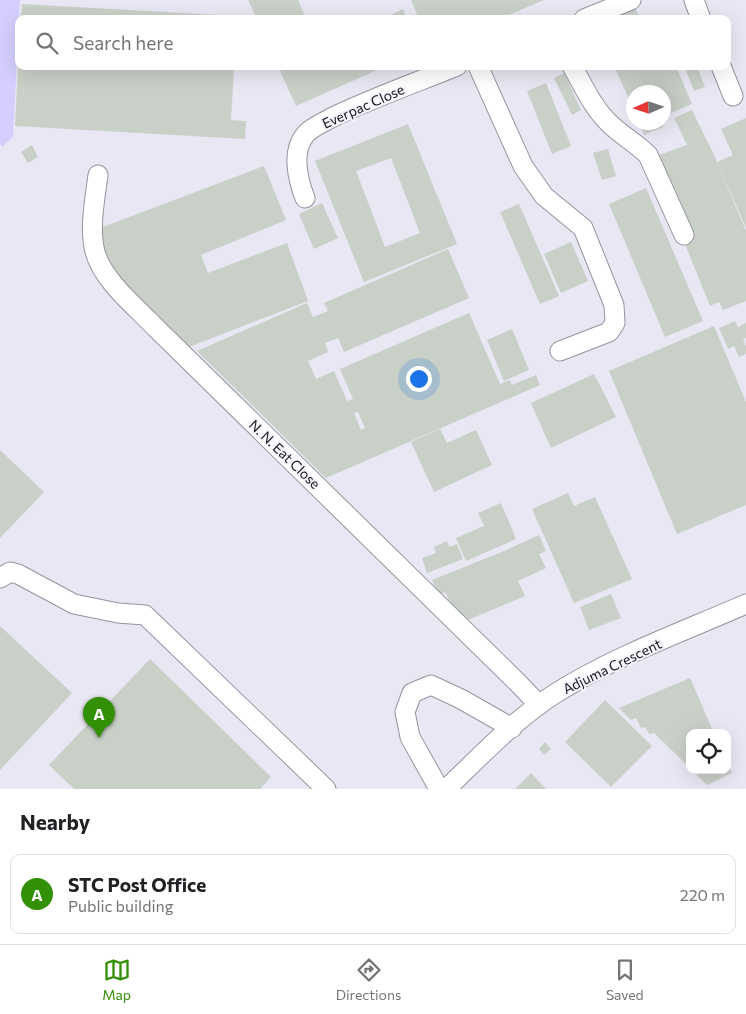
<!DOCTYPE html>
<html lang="en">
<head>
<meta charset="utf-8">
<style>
  :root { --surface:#fff; --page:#f2f2f2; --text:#202124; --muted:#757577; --line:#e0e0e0; --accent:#329006 }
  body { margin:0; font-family:Commissioner,sans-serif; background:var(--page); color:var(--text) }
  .controls { position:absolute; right:15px; bottom:15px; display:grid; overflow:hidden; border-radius:10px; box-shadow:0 5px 20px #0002 }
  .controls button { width:45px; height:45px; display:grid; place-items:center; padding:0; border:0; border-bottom:1px solid var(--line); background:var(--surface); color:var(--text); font:25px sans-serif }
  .compass { position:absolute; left:626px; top:85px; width:45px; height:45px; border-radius:50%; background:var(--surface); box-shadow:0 5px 20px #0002; rotate:267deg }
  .you { position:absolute; left:418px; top:378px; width:18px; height:18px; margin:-12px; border:4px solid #fff; border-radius:50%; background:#1a73e8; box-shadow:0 0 0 8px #1a73e833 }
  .badge { display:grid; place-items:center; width:32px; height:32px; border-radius:50%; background:var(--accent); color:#fff; font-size:16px; font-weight:700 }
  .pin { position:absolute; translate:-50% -41px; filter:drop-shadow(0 1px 2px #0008) }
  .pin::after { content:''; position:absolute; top:26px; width:18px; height:15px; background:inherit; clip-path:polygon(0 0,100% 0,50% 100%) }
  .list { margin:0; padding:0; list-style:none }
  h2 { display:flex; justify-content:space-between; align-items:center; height:65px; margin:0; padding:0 20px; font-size:21px }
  h2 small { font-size:16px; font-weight:400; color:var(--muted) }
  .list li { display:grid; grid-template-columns:32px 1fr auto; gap:15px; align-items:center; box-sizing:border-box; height:80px; margin:0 10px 10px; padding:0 10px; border:1px solid var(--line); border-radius:10px }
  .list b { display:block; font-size:19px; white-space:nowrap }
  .list p { margin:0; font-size:16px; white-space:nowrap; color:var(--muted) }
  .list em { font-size:16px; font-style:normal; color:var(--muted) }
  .icon { flex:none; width:28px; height:28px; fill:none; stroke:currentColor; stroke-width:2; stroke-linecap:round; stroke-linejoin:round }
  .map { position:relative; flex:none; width:746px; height:789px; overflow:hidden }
  .search { position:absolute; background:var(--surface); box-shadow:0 5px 20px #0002; left:15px; right:15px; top:15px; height:55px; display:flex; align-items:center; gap:12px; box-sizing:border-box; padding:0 18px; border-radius:10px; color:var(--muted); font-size:19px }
  .sheet { height:155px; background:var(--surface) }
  nav { display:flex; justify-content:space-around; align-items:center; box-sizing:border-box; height:70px; border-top:1px solid var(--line); background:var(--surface); font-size:14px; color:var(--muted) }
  nav a { display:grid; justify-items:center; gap:2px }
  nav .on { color:var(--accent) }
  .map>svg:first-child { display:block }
  .green { fill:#d4cffe }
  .building { fill:#c9d0c7; fill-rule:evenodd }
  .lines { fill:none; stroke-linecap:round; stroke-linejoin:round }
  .minor-casing { stroke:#95949f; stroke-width:21 }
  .minor { stroke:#fff; stroke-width:19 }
  .labels { text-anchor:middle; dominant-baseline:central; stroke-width:4; stroke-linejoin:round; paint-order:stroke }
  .street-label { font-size:14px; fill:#16161a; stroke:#f5f5fe }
</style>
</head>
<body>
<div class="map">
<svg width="746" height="789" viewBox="0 0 746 789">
  <rect width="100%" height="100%" fill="#e8e7f3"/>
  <!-- green -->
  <path class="green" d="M0,0H20L13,137L2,147L0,144Z"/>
  <!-- building -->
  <path class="building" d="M248,0H298L306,19H257Z
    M411,0H544L499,19H419Z
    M22,4L237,16L236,19H21Z
    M635,7L640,19H608Z
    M403,9L407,19H382Z
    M18,66H244V70H234L231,120L246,121L245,139L15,126Z
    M290,66H386L296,106L280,71Z
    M614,66H676L692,104L664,116V92H634V110Z
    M688,66H697L705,87L694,91L685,68Z
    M564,73L581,110L572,115L554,78Z
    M546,83L571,146L552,154L527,91Z
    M692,110L714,155L746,231V301L723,310L719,302L710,306L685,244L694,241L656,156L687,145L674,118Z
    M746,118V228L717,162L733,155L721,129Z
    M639,122H661L663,127L644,135Z
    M408,124L457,244L364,282L315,161ZM391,158L420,233L385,247L356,171Z
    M32,145L38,157L28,163L21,152Z
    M608,149L616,176L602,180L593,153Z
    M264,166L286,220L201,255L208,273L287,243L308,301L189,347L111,271L95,230Z
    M646,188L703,321L665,337L609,204Z
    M322,203L338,238L314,249L299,214Z
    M519,204L559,296L540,304L500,212Z
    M571,242L588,281L561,293L544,254Z
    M448,249L469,298L344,352L338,338L325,343L328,352L308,361L316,379L334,371L347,401L353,399L340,369L469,313L500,384L510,380L512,385L536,375L540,385L326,478L197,351L307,303L313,317L328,311L324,303ZM358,412L365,428L361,430L354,413Z
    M735,321L741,334L738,327L746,323V338L743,339L746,346V354L739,357L734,346L728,349L719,328Z
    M714,326L746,402V505L677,534L609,371Z
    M512,329L529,370L504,381L487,340Z
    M594,374L616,417L551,448L531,403Z
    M440,429L447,443L476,430L492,465L434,492L411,442Z
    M0,450L44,492L0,538Z
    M568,493L574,506L595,497L632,579L574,603L532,509Z
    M501,503L516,539L466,561L456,538L484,526L478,513Z
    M539,535L546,551L539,554L546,568L518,581L525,596L463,622L452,607L445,592L439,596L432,580L504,551Z
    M447,541L449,547L457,544L463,559L427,573L422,558L436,553L434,547Z
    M611,594L621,618L589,630L580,607Z
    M0,626L72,693L0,770Z
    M150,659L271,777L260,789H74L49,765Z
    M690,678L714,733H690V768L654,733L649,734L645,727L641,728L636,718L631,720L619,708Z
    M605,700L652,746L611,787L565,742Z
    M545,742L551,749L544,755L539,749Z
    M727,762L732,773L707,785L692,770H727Z
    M531,773L546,789H515Z"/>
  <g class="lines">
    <defs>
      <path id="minor" d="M694,0L701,19
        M584,19L631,0
        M478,66L523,166L544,196L583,228L614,305L615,323L609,332L560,351
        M572,66C583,85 593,108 609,123C621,135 636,143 648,155L684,235
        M721,66L733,96
        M98,175C95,199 89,228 95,252C103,281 136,307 156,328L517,682L539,705
        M305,198C298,180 291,152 305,135C311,127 323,123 331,118C372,98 415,83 457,66
        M0,578L10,572L18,574L74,604L118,613L145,615L326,789
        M439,789L410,737L405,712L412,693L431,685L461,699L512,728
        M446,789C481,756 515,719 556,693C615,656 682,632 746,604"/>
    </defs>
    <!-- minor casing -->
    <use href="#minor" class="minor-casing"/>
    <!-- minor -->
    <use href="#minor" class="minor"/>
  </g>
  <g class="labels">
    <!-- street labels -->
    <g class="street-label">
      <text transform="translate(363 106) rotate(-24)">Everpac Close</text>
      <text transform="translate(285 454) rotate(44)">N. N. Eat Close</text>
      <text transform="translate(612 666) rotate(-26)">Adjuma Crescent</text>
    </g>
  </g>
</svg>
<div class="controls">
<button><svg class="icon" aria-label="locate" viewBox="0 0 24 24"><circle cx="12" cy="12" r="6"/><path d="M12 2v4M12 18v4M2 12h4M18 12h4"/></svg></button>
</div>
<svg class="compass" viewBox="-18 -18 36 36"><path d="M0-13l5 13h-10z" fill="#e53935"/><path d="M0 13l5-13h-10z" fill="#757577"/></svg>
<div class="you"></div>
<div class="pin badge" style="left:99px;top:738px">A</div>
<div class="search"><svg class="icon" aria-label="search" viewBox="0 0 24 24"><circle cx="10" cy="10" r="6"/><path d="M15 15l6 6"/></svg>Search here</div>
</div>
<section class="sheet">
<h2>Nearby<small></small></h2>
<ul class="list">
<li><span class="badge">A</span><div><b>STC Post Office</b><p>Public building</p></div><em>220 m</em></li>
</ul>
</section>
<nav>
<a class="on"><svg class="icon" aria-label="map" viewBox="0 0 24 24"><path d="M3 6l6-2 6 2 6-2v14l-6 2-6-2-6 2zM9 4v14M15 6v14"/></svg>Map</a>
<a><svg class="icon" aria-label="directions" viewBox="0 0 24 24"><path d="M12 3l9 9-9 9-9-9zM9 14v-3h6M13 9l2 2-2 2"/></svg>Directions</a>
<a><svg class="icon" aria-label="saved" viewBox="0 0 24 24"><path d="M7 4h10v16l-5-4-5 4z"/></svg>Saved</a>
</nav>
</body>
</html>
